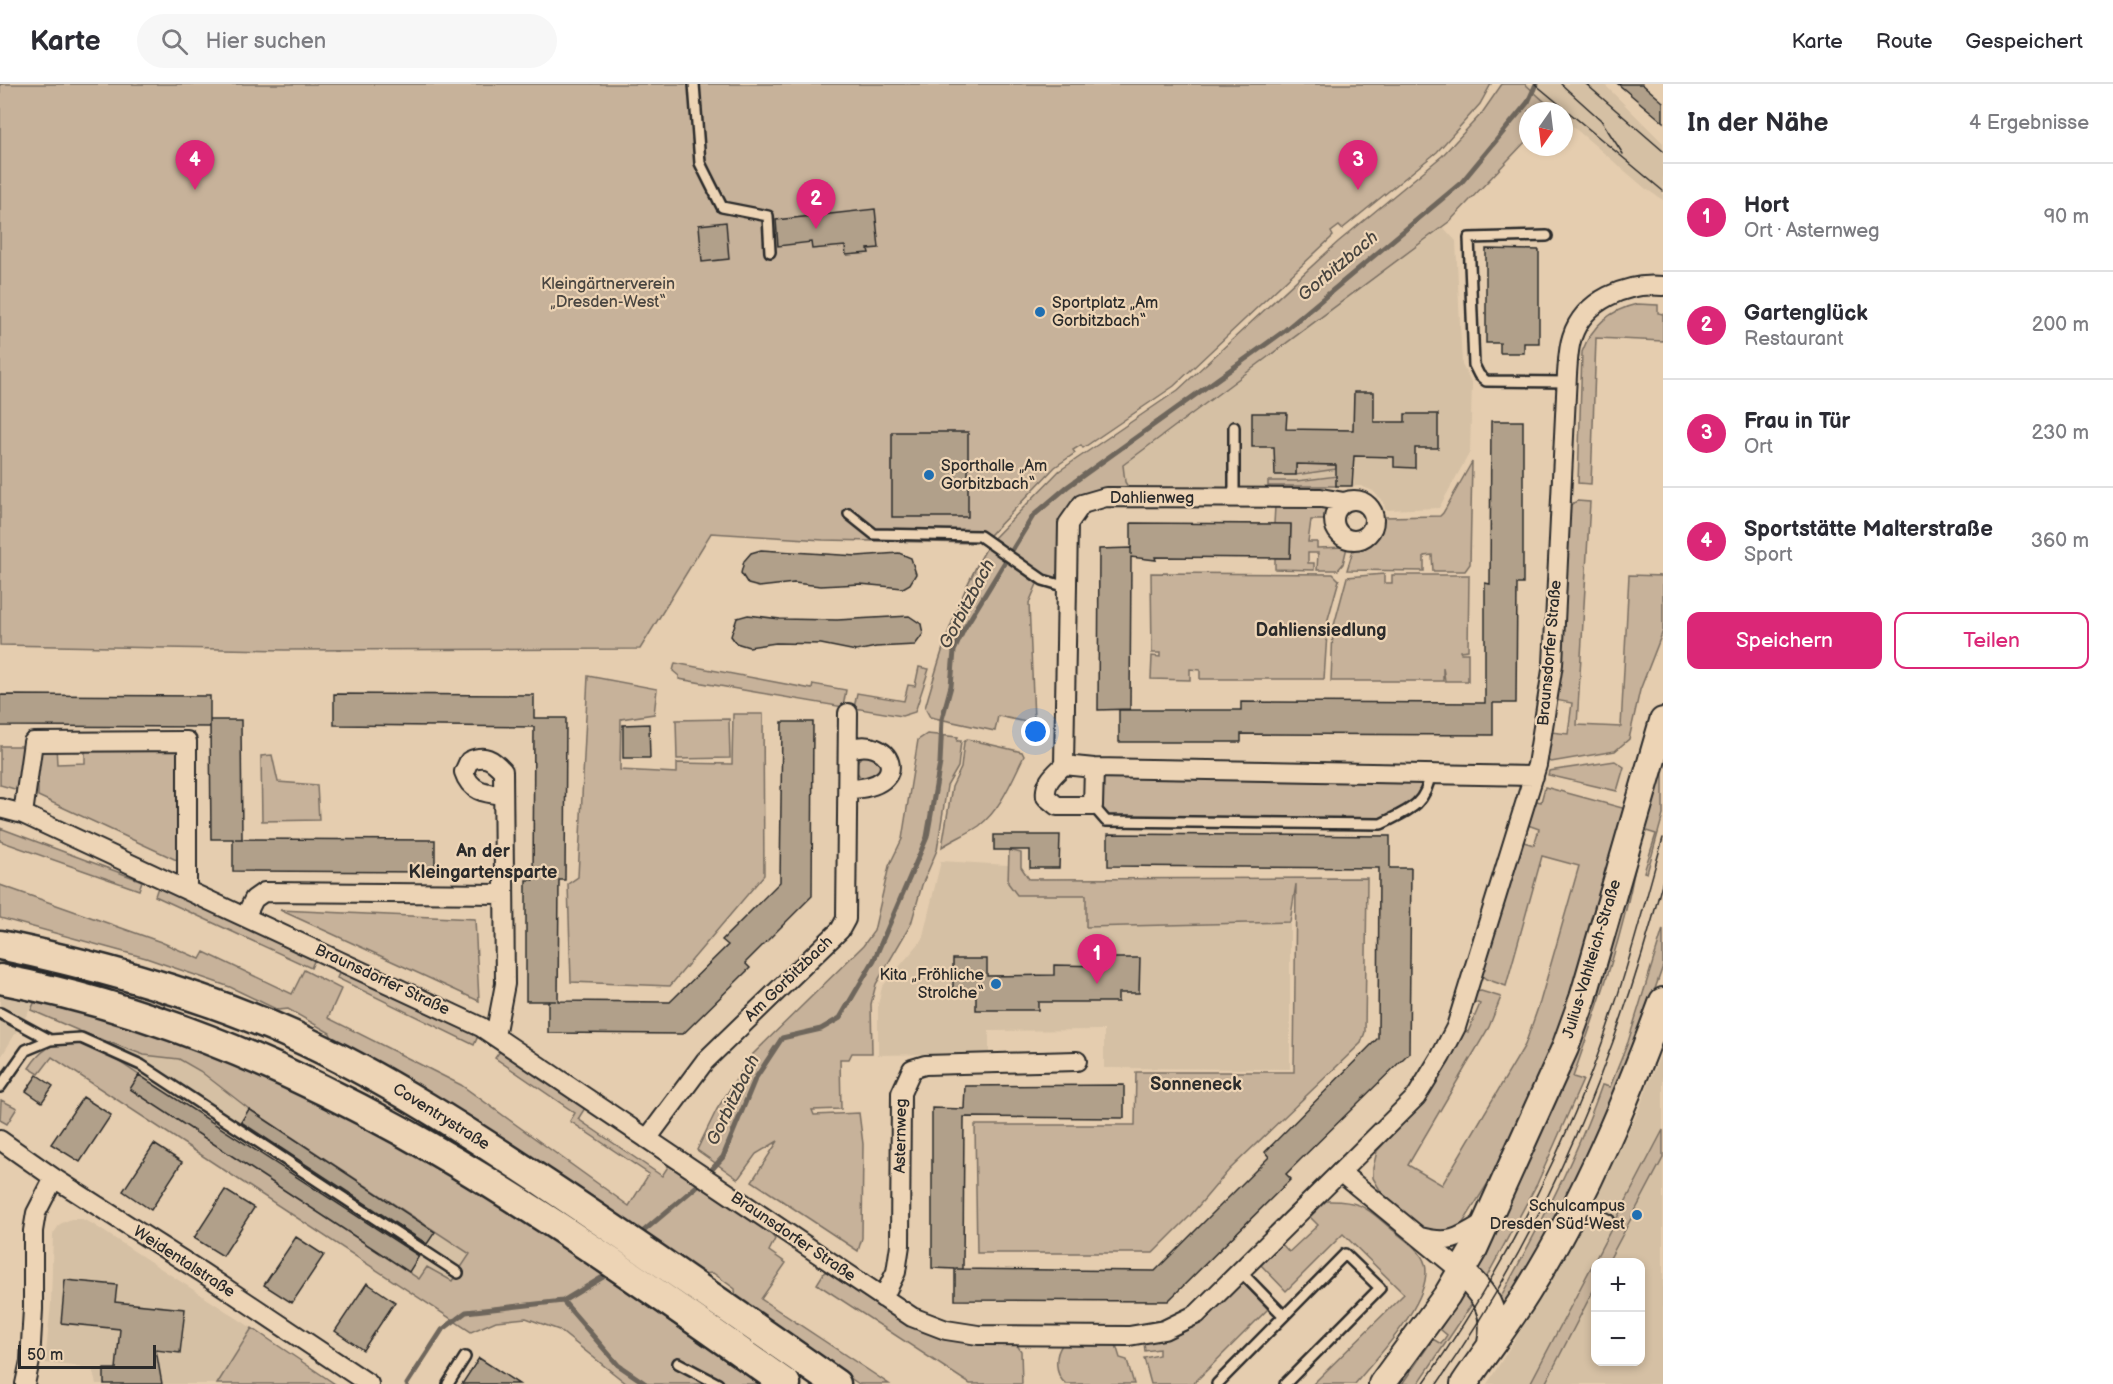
<!DOCTYPE html>
<html lang="de">
<head>
<meta charset="utf-8">
<style>
  :root { --surface:#fff; --page:#f7f7f7; --text:#2b2b33; --muted:#7c7c81; --line:#e1e1e2; --accent:#db2777 }
  body { margin:0; font-family:"Balsamiq Sans",sans-serif; background:var(--page); color:var(--text) }
  .controls { position:absolute; right:18px; bottom:18px; display:grid; overflow:hidden; border-radius:12px; box-shadow:0 3px 9px #0003 }
  .controls button { width:54px; height:54px; display:grid; place-items:center; padding:0; border:0; border-bottom:2px solid var(--line); background:var(--surface); color:var(--text); font:30px sans-serif }
  .compass { position:absolute; left:1519px; top:18px; width:54px; height:54px; border-radius:50%; background:var(--surface); box-shadow:0 3px 9px #0003; rotate:194deg }
  .scale { position:absolute; left:18px; bottom:15px; width:138px; box-sizing:border-box; padding-left:6px; border:3px solid #2b2b2b; border-top:0; font-size:16px; line-height:21px; white-space:nowrap; color:#2b2b2b; -webkit-text-stroke:4px #edd4b5; paint-order:stroke }
  .you { position:absolute; left:1036px; top:648px; width:21px; height:21px; margin:-15px; border:4px solid #fff; border-radius:50%; background:#1a73e8; box-shadow:0 0 0 9px #1a73e833 }
  .badge { display:grid; place-items:center; width:39px; height:39px; border-radius:50%; background:var(--accent); color:#fff; font-size:20px; font-weight:700 }
  .pin { position:absolute; translate:-50% -50px; filter:drop-shadow(0 2px 3px #0008) }
  .pin::after { content:''; position:absolute; top:32px; width:21px; height:18px; background:inherit; clip-path:polygon(0 0,100% 0,50% 100%) }
  .list { margin:0; padding:0; list-style:none }
  h2 { display:flex; justify-content:space-between; align-items:center; height:78px; margin:0; padding:0 24px; font-size:26px }
  h2 small { font-size:20px; font-weight:400; color:var(--muted) }
  .list li { display:grid; grid-template-columns:39px 1fr auto; gap:18px; align-items:center; box-sizing:border-box; height:108px; padding:0 24px; border-top:2px solid var(--line) }
  .list b { display:block; font-size:22px; white-space:nowrap }
  .list p { margin:0; font-size:20px; white-space:nowrap; color:var(--muted) }
  .list em { font-size:20px; font-style:normal; color:var(--muted) }
  .actions { display:flex; gap:12px; padding:18px 24px }
  .actions a { flex:1; padding:14px 0; border:2px solid var(--accent); border-radius:12px; text-align:center; font-size:21px; color:var(--accent) }
  .actions .main { background:var(--accent); color:#fff }
  .icon { flex:none; width:33px; height:33px; fill:none; stroke:currentColor; stroke-width:2; stroke-linecap:round; stroke-linejoin:round }
  .map { position:relative; flex:none; width:1663px; height:1300px; overflow:hidden }
  header { display:flex; align-items:center; gap:36px; box-sizing:border-box; height:84px; padding:0 30px; background:var(--surface); border-bottom:2px solid var(--line) }
  header strong { font-size:28px }
  nav { display:flex; gap:33px; margin-inline-start:auto; font-size:21px }
  .search { width:420px; height:54px; background:var(--page); display:flex; align-items:center; gap:15px; box-sizing:border-box; padding:0 21px; border-radius:33px; color:var(--muted); font-size:22px }
  main { display:flex }
  aside { flex:1; background:var(--surface) }
  .map>svg:first-child { display:block }
  .built { fill:#d5c0a4; fill-rule:evenodd }
  .green { fill:#c7b29a; stroke:#796e62; stroke-width:1.5 }
  .lines { fill:none; stroke-linecap:round; stroke-linejoin:round }
  .stream { stroke:#6e665b; stroke-width:5 }
  .building { fill:#b1a08a; stroke:#2b2b2b; stroke-width:1.5 }
  .lane-casing { stroke:#2b2b2b; stroke-width:14 }
  .street-casing { stroke:#2b2b2b; stroke-width:22 }
  .secondary-casing { stroke:#2b2b2b; stroke-width:30 }
  .primary-casing { stroke:#2b2b2b; stroke-width:33 }
  .lane { stroke:#edd4b5; stroke-width:9 }
  .street { stroke:#edd4b5; stroke-width:18 }
  .secondary { stroke:#edd4b5; stroke-width:26 }
  .primary { stroke:#edd4b5; stroke-width:28 }
  .tram { stroke:#2b2b2b; stroke-width:1.5 }
  .poi-dot { fill:#1f6fb2; stroke:#edd4b5; stroke-width:2 }
  .labels { text-anchor:middle; dominant-baseline:central; stroke-width:4.5; stroke-linejoin:round; paint-order:stroke }
  .park-label { font-size:16px; fill:#4a4641; stroke:#edd4b5 }
  .poi-label { font-size:16px; fill:#2b2b2b; stroke:#edd4b5; text-anchor:start }
  .street-label { font-size:16px; fill:#2b2b2b; stroke:#edd4b5 }
  .water-label { font-size:18px; font-style:italic; fill:#47443f; stroke:#edd4b5 }
  .neighbourhood-label { font-size:18px; font-weight:bold; fill:#2b2b2b; stroke:#edd4b5 }
</style>
</head>
<body>
<header>
<strong>Karte</strong>
<div class="search"><svg class="icon" aria-label="search" viewBox="0 0 24 24"><circle cx="10" cy="10" r="6"/><path d="M15 15l6 6"/></svg>Hier suchen</div>
<nav><a>Karte</a><a>Route</a><a>Gespeichert</a></nav>
</header>
<main>
<div class="map">
<svg width="1663" height="1300" viewBox="0 0 1663 1300">
  <rect width="100%" height="100%" fill="#e5cdaf"/>
  <filter id="ink" filterUnits="userSpaceOnUse"><feTurbulence type="fractalNoise" baseFrequency=".0167" numOctaves="2"/><feDisplacementMap in="SourceGraphic" scale="12" xChannelSelector="R" yChannelSelector="G"/><feConvolveMatrix kernelMatrix="1 2 1 2 8 2 1 2 1" color-interpolation-filters="sRGB"/></filter>
  <g filter="url(#ink)">
    <!-- built -->
    <path class="built" d="M1525,0H1604L1663,59V116L1646,105L1564,35V27H1555Z
      M1443,143L1456,157L1462,281L1472,300L1470,368L1439,424L1385,426L1384,419L1373,407L1361,402L1128,403L1125,399L1123,381Z
      M941,777L1008,781V799L1018,811H1087L1086,843L1290,838V985L1104,984V946L989,947V969L878,971V921L882,903L922,856Z
      M0,910L35,917L0,975Z
      M84,949L144,971L179,974L200,987L249,1025L470,1170L452,1198L419,1195L63,980Z
      M1663,964V1300H1487L1546,1206L1588,1132L1606,1141L1612,1130L1593,1121L1638,1027ZM1596,1178H1640V1278H1596Z
      M71,1135H82L91,1139L252,1244L217,1300H96L92,1284L45,1279L51,1219L53,1150L60,1140Z"/>
    <!-- green -->
    <path class="green" d="M0,0H1491L1480,20L1437,68L1342,145L1339,142L1331,148L1333,152L1174,302L1083,364L1081,361L1073,366L1075,369L1055,383L990,451L982,448L976,459L823,456L711,449L640,565L284,566L0,561Z
      M1502,0H1525L1555,27H1528V55L1450,137L1123,381L1125,398L1128,403L1105,404L1104,408L1079,416L1062,498L1044,492L1021,475L1015,484L1037,500L1029,519L1034,635L1030,653L1023,651L1026,638L998,632L995,647L930,633L925,624C941,568 957,514 987,463L994,469L1001,459L994,454L1059,387L1178,306L1338,158L1442,72L1482,29Z
      M1637,220L1658,221V229L1663,230V257L1596,254L1591,400L1578,399L1582,268C1592,241 1610,226 1637,220Z
      M1472,378L1470,480L1465,487H1433L1432,471L1424,472V487L1347,486L1354,463C1371,460 1378,449 1382,433L1440,432L1443,429Z
      M1296,380L1336,381V385L1296,391Z
      M1337,392L1336,402H1268V397H1297Z
      M1577,417L1590,418L1577,641L1621,643L1629,491L1663,492V547L1640,606L1629,655L1615,667L1551,678L1546,676L1551,648L1568,650L1572,619L1555,616L1568,422Z
      M1275,422L1325,423L1328,436H1311L1308,458H1317V464L1347,463L1343,480L1338,486H1317L1318,469H1308V479H1314V486L1275,485V474H1290L1291,441L1274,440Z
      M1151,489L1333,490L1339,496L1328,535L1324,595H1200V586L1190,585V596L1151,595L1152,572L1160,573V569H1152Z
      M1384,490V499H1392V491H1469L1468,566L1460,567L1461,569H1468V597H1445L1443,583V597H1331L1333,545L1347,493Z
      M675,579L812,605L813,600L846,606L843,623L679,595V592L673,587Z
      M919,583L929,585L915,628L902,632L854,624L857,609L904,617L908,601L915,602Z
      M588,592L657,605L654,630L621,635L620,686L677,689V679L732,680L733,630H763L764,791L670,902L571,898L568,800L578,793Z
      M729,635L730,674L677,675L676,636Z
      M927,650L958,653L957,657H961L958,683L947,702L937,766L922,801L911,840L876,900L871,920L872,969H852L849,975H840L841,1025L812,1026L814,1031L859,1029L863,1060L862,1154L858,1167L752,1097L778,1057L756,1070L738,1095L697,1066L717,1025L752,971L863,862L874,847L889,782L902,755L918,656Z
      M967,655L1022,668L1024,672C1012,696 1001,725 979,742C967,750 954,755 942,763L952,703L961,684L964,658Z
      M0,662H26L22,707L0,701Z
      M38,662H56L57,680L85,679V662H183V779L38,712Z
      M868,670L880,675L882,688L863,695C852,687 855,673 868,670Z
      M272,671L278,698L317,701L319,736L262,737L261,672Z
      M1663,676V731L1647,789L1644,788L1656,750L1643,746Z
      M1615,677L1624,683L1617,707L1548,691L1549,687Z
      M1094,684L1430,690L1413,724L1381,740L1106,737L1093,722Z
      M1545,703L1626,725L1562,940L1528,1017L1488,1099L1463,1139L1448,1148L1430,1147L1420,1142L1384,1113L1373,1094V1084L1377,1067L1423,1018L1461,945L1468,948L1480,920L1472,917L1475,908L1481,907L1501,913L1489,943L1408,1081L1442,1101L1525,961L1540,918L1579,782L1542,772L1506,902L1486,895L1480,890L1520,757L1534,761L1539,745L1525,740L1532,716L1541,718Z
      M0,744L142,797L139,806L0,757Z
      M1009,766L1021,769V783L1029,795L1367,794L1365,948L1361,959L1229,1086L1190,1132L1153,1169H977L975,1041H1135L1136,988H1294L1296,800L1290,838L1086,843V811H1017L1008,799Z
      M1632,783L1635,784C1622,855 1597,924 1573,993L1583,996L1537,1100L1485,1196L1476,1186L1575,971Z
      M0,801L161,858L200,875L204,868L292,910L304,886L341,905L328,934L461,1001L629,1122L649,1090L570,1037L575,1029L495,974L500,967L585,1024L578,1035L662,1092L669,1081L771,1150L775,1155L769,1167L786,1179L761,1215L889,1300H859L736,1216L735,1205L713,1189L700,1190C581,1106 464,1022 333,957L330,949L288,925L278,926L230,903L146,874L0,834Z
      M158,803L315,875L311,884L155,812Z
      M280,826L475,835L479,917Z
      M1663,845V882L1635,962L1599,1049L1528,1189L1503,1223L1500,1214C1538,1145 1576,1075 1602,1001L1610,1003L1628,958Z
      M340,887L478,952L474,961L337,894Z
      M0,908C152,942 294,999 429,1076C457,1091 482,1111 509,1128C594,1183 676,1242 759,1300H627L559,1246L526,1234L496,1237L471,1248L52,973L39,990L29,984C60,934 103,967 139,991L131,1005L419,1195L427,1183L452,1197L470,1170L249,1025L200,987L179,975L144,971L84,949L31,926L35,917Z
      M1,1016L17,1024L7,1040L0,1036Z
      M1663,1046V1074L1608,1178H1596L1595,1203L1545,1300H1530Z
      M1326,1117C1363,1116 1367,1125 1394,1147C1405,1156 1421,1166 1425,1180C1434,1215 1376,1274 1355,1300H1313L1404,1210L1343,1150L1286,1207L1261,1181L1282,1160L1289,1168L1318,1141L1310,1133Z
      M825,1187L884,1226L948,1256L1017,1261L1021,1267L1022,1300H970L817,1200Z
      M1243,1199L1268,1225L1193,1300H1151L1144,1274L1159,1271V1265L1145,1267L1144,1259C1195,1251 1207,1234 1243,1199Z
      M1466,1205L1476,1214L1418,1300H1402L1433,1255L1441,1260L1447,1251L1440,1245Z
      M252,1244L335,1300H217Z
      M1062,1261H1116L1120,1274L1127,1276L1134,1300H1066C1055,1292 1054,1272 1062,1261Z"/>
    <g class="lines">
      <!-- stream -->
      <path class="stream" d="M639,1151L697,1102L723,1073L755,995L782,954L821,945L840,934L874,876L927,753L940,679L942,635L951,602L954,567L964,545L1033,432L1067,403L1283,248L1461,99L1528,18L1536,0
        M563,1217L603,1193L609,1186
        M407,1300L442,1246L466,1228L563,1217L618,1281L646,1300"/>
    </g>
    <!-- building -->
    <path class="building" d="M1618,0H1642L1663,18V38Z
      M875,125L879,164L868,165L869,169L846,171L845,162L812,165L811,158L778,162L776,136Z
      M726,138L729,175L702,178L699,141Z
      M1486,165L1539,166V259H1524V269H1500V259H1486Z
      M1354,308H1374V338H1405V330H1438V364H1415V384L1394,383V373L1354,372L1352,402H1336V381L1296,380V391H1275L1274,363H1252V329H1287L1286,345L1353,346Z
      M1491,337H1523V500H1517L1516,619H1493V651L1241,650V658H1119V626H1241V618L1485,619V499L1490,500Z
      M892,348H968V433H892Z
      M1131,439L1291,440L1290,474L1155,473L1156,476L1131,473L1130,625L1098,626L1099,465L1131,464V471Z
      M761,466L857,472L899,469L911,474L916,490L910,500L903,504L860,500L821,502L794,499L759,503L748,500L741,489L744,477L751,469Z
      M748,531L780,535L837,536L909,532L921,540L923,550L915,561L876,563L856,567L821,560L776,559L749,563L736,559L731,552L737,534Z
      M334,610L534,611V634H566L565,796H559L558,917L670,918L728,861L722,856L780,798L782,638H813L812,812L745,879L750,884L683,950L548,949V917H556H526V796H533L534,643L334,641Z
      M0,611L210,612V643L0,642Z
      M210,636H241L242,755H235L435,756V788L233,787V755H211Z
      M649,640L650,674H623V641Z
      M1108,750L1390,752V784H1411L1409,969L1300,1076L1286,1090L1291,1095L1168,1217L955,1216V1185L932,1184V1024L964,1025L965,1002L1124,1001V1034L964,1033L963,1185H956L1155,1187L1269,1073L1265,1068L1378,954L1379,784L1108,782Z
      M994,751H1060L1059,784H1030V766H994Z
      M1104,874H1140L1139,909H1118V918H1038V926H976V909H953V875H987V892L1054,891V881L1104,882Z
      M37,991L53,1002L42,1018L26,1007Z
      M139,991L419,1172L409,1188L130,1005Z
      M83,1013L111,1031L80,1078L51,1060Z
      M249,1025L435,1148L427,1160L241,1038Z
      M154,1060L182,1078L151,1126L123,1107Z
      M225,1106L254,1124L223,1172L194,1154Z
      M296,1153L324,1171L292,1219L264,1201Z
      M65,1196L117,1201L115,1218L185,1225L180,1269L156,1266L162,1300H104V1285H116L120,1245L61,1239Z
      M367,1199L395,1218L363,1266L335,1247Z
      M479,1274L519,1300H462Z"/>
    <g class="lines">
      <defs>
        <path id="lane" d="M694,0L700,79L722,123L768,132L770,168
          M1547,152L1469,154L1474,281L1479,291L1486,297L1567,298
          M1234,414V343
          M849,430L874,450L980,452L1043,496L1067,503
          M1093,722L1106,737L1381,740C1407,727 1426,722 1430,690
          M0,929L50,956
          M0,1003L26,966L50,956L81,954L141,981L458,1189
          M1580,1120L1609,1136
          M1240,1187L1284,1232
          M678,1279L718,1300
          M448,1300L465,1273
          M1217,1300L1345,1170L1380,1204L1285,1300"/>
        <path id="street" d="M1334 436a20 20 0 1 1 40 0a20 20 0 1 1-40 0Z
          M1064,681L1094,684L1534,692
          M1094,684L1093,722H1057L1046,713C1044,698 1054,691 1064,681L1068,440L1082,420L1106,413L1321,414L1344,418
          M848,705C917,704 889,648 848,666
          M0,724L23,730L481,943L912,1233L946,1246L978,1251L1129,1252L1164,1246L1197,1230L1416,1013L1441,972L1456,943L1537,681L1553,580L1567,290C1568,278 1568,265 1572,253C1584,216 1627,198 1663,202
          M23,730L33,658L187,657V806
          M245,833L254,815L264,808L504,810
          M495,952L505,900L503,687C492,675 485,670 469,677L464,688C470,707 484,709 503,711
          M647,1055L705,977L840,846L846,835L848,629
          M0,1056L54,1094L203,1189L369,1300
          M1340,1088L1462,1188
          M1420,1153C1451,1161 1459,1154 1485,1138
          M883,1214L896,1188L900,1161L901,1009L912,985L925,981L1077,977
          M25,1300L30,1277L33,1225V1147L36,1129L54,1094"/>
        <path id="secondary" d="M1462,1188C1484,1210 1498,1226 1491,1259
          M1382,1300L1447,1211L1474,1165L1565,964L1583,914L1663,637
          M1464,1300C1486,1267 1511,1236 1531,1202C1586,1113 1627,1015 1663,917"/>
        <path id="primary" d="M0,861C100,882 199,909 292,951C384,993 468,1048 552,1104C648,1168 742,1234 836,1300
          M0,895C304,954 539,1126 786,1300"/>
      </defs>
      <!-- lane casing -->
      <use href="#lane" class="lane-casing"/>
      <!-- street casing -->
      <use href="#street" class="street-casing"/>
      <!-- secondary casing -->
      <use href="#secondary" class="secondary-casing"/>
      <!-- primary casing -->
      <use href="#primary" class="primary-casing"/>
      <!-- lane -->
      <use href="#lane" class="lane"/>
      <!-- street -->
      <use href="#street" class="street"/>
      <!-- secondary -->
      <use href="#secondary" class="secondary"/>
      <!-- primary -->
      <use href="#primary" class="primary"/>
      <!-- tram -->
      <path class="tram" d="M1535,0L1663,107
        M1561,0L1601,36L1623,70
        M1586,0L1663,67
        M1423,1300C1491,1204 1548,1099 1591,989C1620,913 1641,833 1663,754
        M1437,1300C1545,1147 1616,976 1663,796"/>
    </g>
  </g>
  <!-- markers -->
  <g class="poi-dot">
    <circle cx="1040" cy="228" r="6"/>
    <circle cx="929" cy="391" r="6"/>
    <circle cx="996" cy="900" r="6"/>
    <circle cx="1637" cy="1131" r="6"/>
  </g>
  <g class="labels">
    <!-- park labels -->
    <g class="park-label">
      <text x="608" y="200">Kleingärtnerverein<tspan x="608" dy="18">„Dresden-West“</tspan></text>
    </g>
    <!-- poi labels -->
    <g class="poi-label">
      <text x="1052" y="219">Sportplatz „Am<tspan x="1052" dy="18">Gorbitzbach“</tspan></text>
      <text x="941" y="382">Sporthalle „Am<tspan x="941" dy="18">Gorbitzbach“</tspan></text>
      <text x="984" y="891" text-anchor="end">Kita „Fröhliche<tspan x="984" dy="18">Strolche“</tspan></text>
      <text x="1625" y="1122" text-anchor="end">Schulcampus<tspan x="1625" dy="18">Dresden Süd-West</tspan></text>
    </g>
    <!-- street labels -->
    <g class="street-label">
      <text x="1152" y="414">Dahlienweg</text>
      <text transform="translate(1550 569) rotate(-85)">Braunsdorfer Straße</text>
      <text transform="translate(1592 875) rotate(-73)">Julius-Vahlteich-Straße</text>
      <text transform="translate(789 895) rotate(-44)">Am Gorbitzbach</text>
      <text transform="translate(382 896) rotate(25)">Braunsdorfer Straße</text>
      <text transform="translate(441 1033) rotate(32)">Coventrystraße</text>
      <text transform="translate(901 1052) rotate(-89)">Asternweg</text>
      <text transform="translate(793 1153) rotate(34)">Braunsdorfer Straße</text>
      <text transform="translate(184 1178) rotate(33)">Weidentalstraße</text>
    </g>
    <!-- water labels -->
    <g class="water-label">
      <text transform="translate(1338 182) rotate(-40)">Gorbitzbach</text>
      <text transform="translate(967 520) rotate(-62)">Gorbitzbach</text>
      <text transform="translate(733 1016) rotate(-64)">Gorbitzbach</text>
    </g>
    <!-- neighbourhood labels -->
    <g class="neighbourhood-label">
      <text x="1321" y="546">Dahliensiedlung</text>
      <text x="483" y="767">An der<tspan x="483" dy="21">Kleingartensparte</tspan></text>
      <text x="1196" y="1000">Sonneneck</text>
    </g>
  </g>
</svg>
<div class="controls">
<button>+</button>
<button>−</button>
</div>
<svg class="compass" viewBox="-18 -18 36 36"><path d="M0-13l5 13h-10z" fill="#e53935"/><path d="M0 13l5-13h-10z" fill="#7c7c81"/></svg>
<div class="scale">50 m</div>
<div class="you"></div>
<div class="pin badge" style="left:1097px;top:900px">1</div>
<div class="pin badge" style="left:816px;top:145px">2</div>
<div class="pin badge" style="left:1358px;top:106px">3</div>
<div class="pin badge" style="left:195px;top:106px">4</div>
</div>
<aside>
<h2>In der Nähe<small>4 Ergebnisse</small></h2>
<ul class="list">
<li><span class="badge">1</span><div><b>Hort</b><p>Ort · Asternweg</p></div><em>90 m</em></li>
<li><span class="badge">2</span><div><b>Gartenglück</b><p>Restaurant</p></div><em>200 m</em></li>
<li><span class="badge">3</span><div><b>Frau in Tür</b><p>Ort</p></div><em>230 m</em></li>
<li><span class="badge">4</span><div><b>Sportstätte Malterstraße</b><p>Sport</p></div><em>360 m</em></li>
</ul>
<div class="actions"><a class="main">Speichern</a><a>Teilen</a></div>
</aside>
</main>
</body>
</html>
